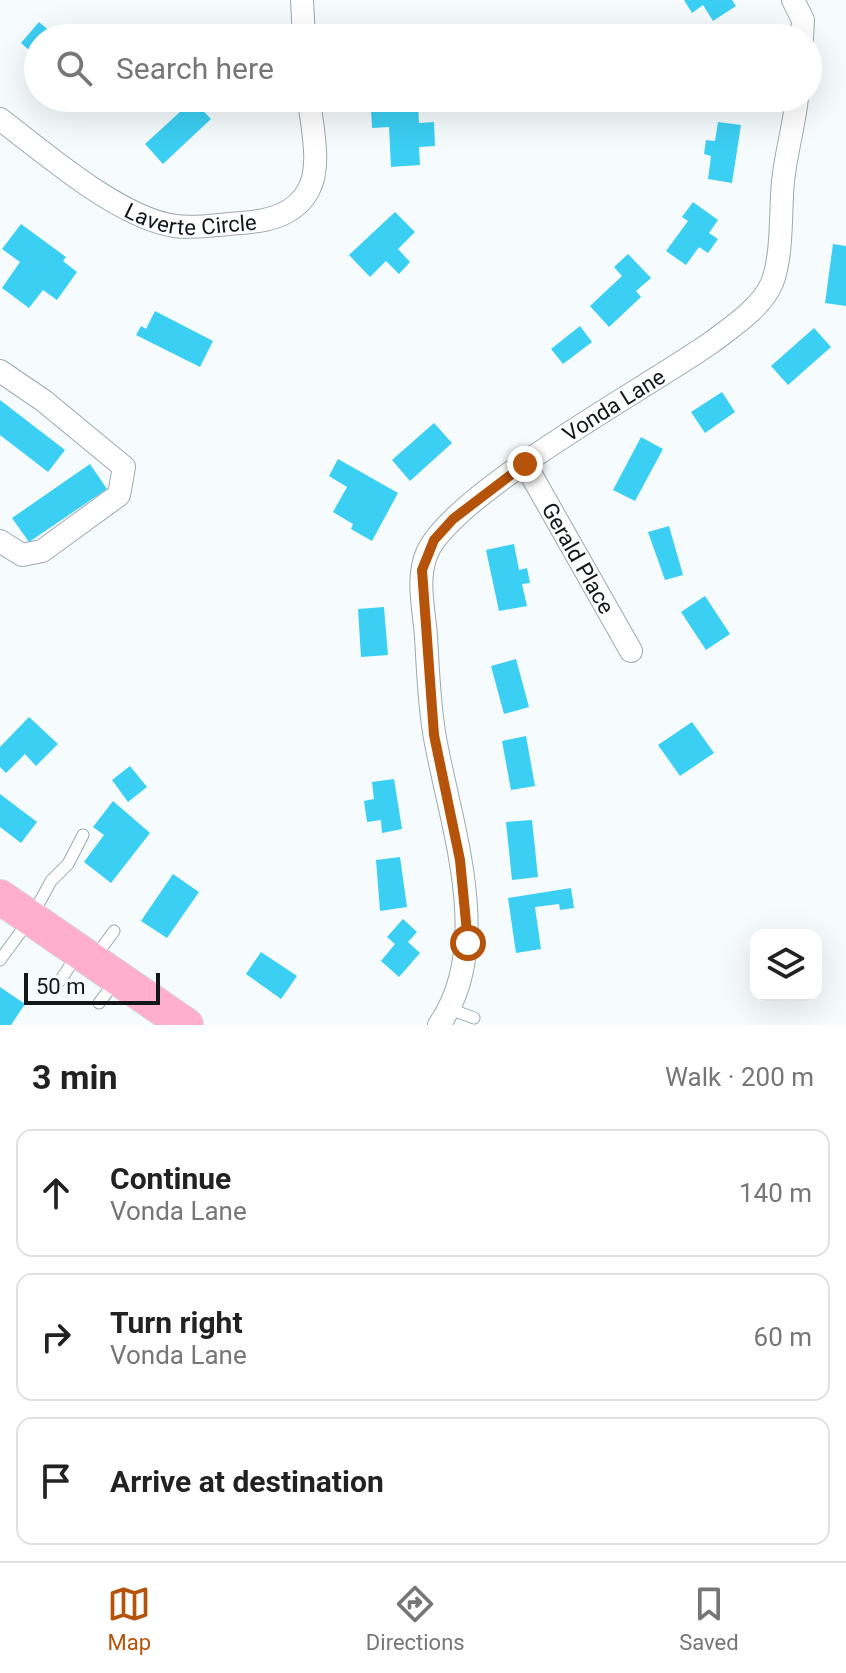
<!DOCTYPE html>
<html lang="en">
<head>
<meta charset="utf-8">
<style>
  :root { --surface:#fff; --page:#f6f6f6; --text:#222; --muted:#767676; --line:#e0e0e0; --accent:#b45309 }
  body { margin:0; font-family:Roboto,sans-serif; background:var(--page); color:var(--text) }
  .controls { position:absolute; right:24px; bottom:24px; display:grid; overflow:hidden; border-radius:16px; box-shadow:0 8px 32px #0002 }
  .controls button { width:72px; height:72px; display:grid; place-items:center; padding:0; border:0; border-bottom:2px solid var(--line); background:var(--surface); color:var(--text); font:40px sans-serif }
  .scale { position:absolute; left:24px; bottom:20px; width:136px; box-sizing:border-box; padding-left:8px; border:4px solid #121719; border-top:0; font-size:22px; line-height:28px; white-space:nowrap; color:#121719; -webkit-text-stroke:6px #f6fcfe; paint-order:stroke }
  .stop { position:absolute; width:24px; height:24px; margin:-18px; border:6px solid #b45309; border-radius:50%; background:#fff }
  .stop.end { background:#b45309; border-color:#fff; box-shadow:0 2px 8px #0008 }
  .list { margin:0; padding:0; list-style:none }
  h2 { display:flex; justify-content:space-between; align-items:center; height:104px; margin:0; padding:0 32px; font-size:34px }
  h2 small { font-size:26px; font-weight:400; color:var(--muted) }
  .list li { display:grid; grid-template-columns:52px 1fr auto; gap:24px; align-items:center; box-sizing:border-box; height:128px; margin:0 16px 16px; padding:0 16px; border:2px solid var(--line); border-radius:16px }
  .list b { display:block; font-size:30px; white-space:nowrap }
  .list p { margin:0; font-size:26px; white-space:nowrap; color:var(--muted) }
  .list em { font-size:26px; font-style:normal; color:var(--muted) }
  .icon { flex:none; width:44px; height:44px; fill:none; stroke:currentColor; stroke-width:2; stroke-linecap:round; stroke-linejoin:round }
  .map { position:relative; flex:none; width:846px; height:1025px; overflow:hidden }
  .search { position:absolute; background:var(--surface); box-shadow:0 8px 32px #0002; left:24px; right:24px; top:24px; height:88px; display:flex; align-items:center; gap:20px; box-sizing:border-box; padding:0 28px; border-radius:44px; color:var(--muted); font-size:30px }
  .sheet { height:536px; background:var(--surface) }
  nav { display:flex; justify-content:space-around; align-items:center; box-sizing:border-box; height:112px; border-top:2px solid var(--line); background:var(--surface); font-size:22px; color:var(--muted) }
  nav a { display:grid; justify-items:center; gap:4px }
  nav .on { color:var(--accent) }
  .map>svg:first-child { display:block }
  .building { fill:#3bcff3 }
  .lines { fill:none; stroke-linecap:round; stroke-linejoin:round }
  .lane-casing { stroke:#9ba9ae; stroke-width:13 }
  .street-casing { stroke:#9ba9ae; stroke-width:24 }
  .primary-casing { stroke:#d4d5d6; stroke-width:36 }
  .lane { stroke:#fff; stroke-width:11 }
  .street { stroke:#fff; stroke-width:22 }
  .primary { stroke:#ffafcd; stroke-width:34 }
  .route { stroke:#b45309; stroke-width:10 }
  .labels { text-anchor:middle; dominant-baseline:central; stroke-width:7; stroke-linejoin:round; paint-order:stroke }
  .street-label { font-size:22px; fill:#121719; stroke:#f6fcfe }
</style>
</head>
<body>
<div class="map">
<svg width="846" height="1025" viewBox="0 0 846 1025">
  <rect width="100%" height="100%" fill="#f6fcfe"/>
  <!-- building -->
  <path class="building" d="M684,0H732L736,6L713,21L703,5L692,13Z
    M39,22L52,33L58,27L71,38H38V58L21,43Z
    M193,100L211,119L163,164L145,144Z
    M418,105L419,123L434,122L435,146L419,147L420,165L391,167L389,127L372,128L371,108Z
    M718,122L741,125L732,183L708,179L711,156L704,154L706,140L715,141Z
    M693,202L718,220L709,233L718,239L708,253L699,247L686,265L666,251L688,221L682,217Z
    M395,212L415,232L398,249L410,262L399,274L386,261L370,277L349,255Z
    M21,224L66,257L63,261L77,272L57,300L43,290L29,308L2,288L20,262L2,249Z
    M833,244L846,246V306L825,303Z
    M628,254L651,278L636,291L641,297L609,327L590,306L622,276L614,267Z
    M155,311L213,341L200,367L136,335L141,326L146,329Z
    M580,326L592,342L563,364L551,349Z
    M814,328L831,347L788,385L771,366Z
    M722,392L735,412L705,433L691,412Z
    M0,400L65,450L48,472L0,435Z
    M434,423L452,443L410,481L392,460Z
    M641,437L663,449L635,501L613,490Z
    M338,459L398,493L372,541L351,529L353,524L333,512L347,487L329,476Z
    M90,464L107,489L29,542L12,518Z
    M669,526L683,575L665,580L648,532Z
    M514,544L519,570L527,568L530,583L522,584L527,606L499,611L486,550Z
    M705,596L730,634L706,650L681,612Z
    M384,607L388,655L361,657L358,609Z
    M516,659L529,707L504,714L491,666Z
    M29,717L58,744L36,766L25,754L6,773L0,767V747Z
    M692,722L714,753L680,776L658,745Z
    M526,736L535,786L511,790L502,741Z
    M130,766L147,787L128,802L112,780Z
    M394,779L402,829L382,833L381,820L367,822L364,801L374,799L372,782Z
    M0,794L37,822L21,843L0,827Z
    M113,801L150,833L111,883L84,862L104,835L93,827Z
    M532,820L538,877L512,880L506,822Z
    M400,857L407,907L380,911L376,860Z
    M173,874L199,892L167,938L141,921Z
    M571,888L574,908L560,910L559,904L535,907L541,949L516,953L508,898Z
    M403,919L417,932L408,942L420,953L399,977L381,961L395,944L387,937Z
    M261,952L297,976L281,999L246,974Z
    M0,987L25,1004L11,1025H0Z"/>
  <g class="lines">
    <defs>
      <path id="lane" d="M95,957L114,931
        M0,960L31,918L51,881L68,864L83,835
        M60,981L77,955
        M99,1003L115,982
        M450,1009L474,1018"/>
      <g id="street">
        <path d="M302,0L304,38"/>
        <path d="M793,0L803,20L802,38"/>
        <path id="s1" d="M0,119C46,154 119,218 175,226C198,229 220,224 242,223C268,221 296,215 309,189C322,164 311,124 309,98"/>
        <path d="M0,371L44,401L124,467L119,495L42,551L22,555L0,541"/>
        <path id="s2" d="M525,464L631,651"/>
        <path id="s3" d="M439,1025C495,944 451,827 435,738C429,705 428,670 426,636C424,609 416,579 427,553C453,493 650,386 712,342C732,327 762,307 772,283C783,254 780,213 783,181C786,153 794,126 797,98"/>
      </g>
      <path id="primary" d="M0,897L186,1025"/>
    </defs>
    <!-- lane casing -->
    <use href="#lane" class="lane-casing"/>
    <!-- street casing -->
    <use href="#street" class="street-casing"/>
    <!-- primary casing -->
    <use href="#primary" class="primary-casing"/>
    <!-- lane -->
    <use href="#lane" class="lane"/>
    <!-- street -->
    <use href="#street" class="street"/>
    <!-- primary -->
    <use href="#primary" class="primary"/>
  </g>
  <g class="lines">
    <!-- route -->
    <path class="route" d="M468,943L460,860L434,735L422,570L434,540L453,519L525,464"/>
  </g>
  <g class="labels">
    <!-- street labels -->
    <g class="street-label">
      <text stroke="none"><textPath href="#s1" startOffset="222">Laverte Circle</textPath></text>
      <text stroke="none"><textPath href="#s3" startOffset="722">Vonda Lane</textPath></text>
      <text stroke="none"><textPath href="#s2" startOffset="108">Gerald Place</textPath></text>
    </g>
  </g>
</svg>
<div class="controls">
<button><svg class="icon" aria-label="layers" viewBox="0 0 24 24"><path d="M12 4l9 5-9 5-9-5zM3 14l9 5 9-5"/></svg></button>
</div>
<div class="scale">50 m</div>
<div class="stop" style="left:468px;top:943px"></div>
<div class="stop end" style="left:525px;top:464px"></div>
<div class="search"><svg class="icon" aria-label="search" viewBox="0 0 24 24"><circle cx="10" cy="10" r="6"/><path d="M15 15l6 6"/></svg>Search here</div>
</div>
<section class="sheet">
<h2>3 min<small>Walk · 200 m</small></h2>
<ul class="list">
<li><svg class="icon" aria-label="ahead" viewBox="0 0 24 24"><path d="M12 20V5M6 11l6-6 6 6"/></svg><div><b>Continue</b><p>Vonda Lane</p></div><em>140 m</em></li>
<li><svg class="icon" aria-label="right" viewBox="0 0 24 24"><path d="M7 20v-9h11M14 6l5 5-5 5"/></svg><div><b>Turn right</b><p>Vonda Lane</p></div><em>60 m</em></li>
<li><svg class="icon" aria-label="arrive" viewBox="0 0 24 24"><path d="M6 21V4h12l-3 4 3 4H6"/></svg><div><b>Arrive at destination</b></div></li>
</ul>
</section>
<nav>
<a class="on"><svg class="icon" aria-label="map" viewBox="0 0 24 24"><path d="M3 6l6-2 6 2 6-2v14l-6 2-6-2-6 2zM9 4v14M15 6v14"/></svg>Map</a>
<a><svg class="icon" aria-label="directions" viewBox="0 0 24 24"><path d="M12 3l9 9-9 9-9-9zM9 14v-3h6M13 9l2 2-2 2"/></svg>Directions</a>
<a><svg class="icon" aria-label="saved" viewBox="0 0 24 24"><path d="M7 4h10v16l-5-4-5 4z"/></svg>Saved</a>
</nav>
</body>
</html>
